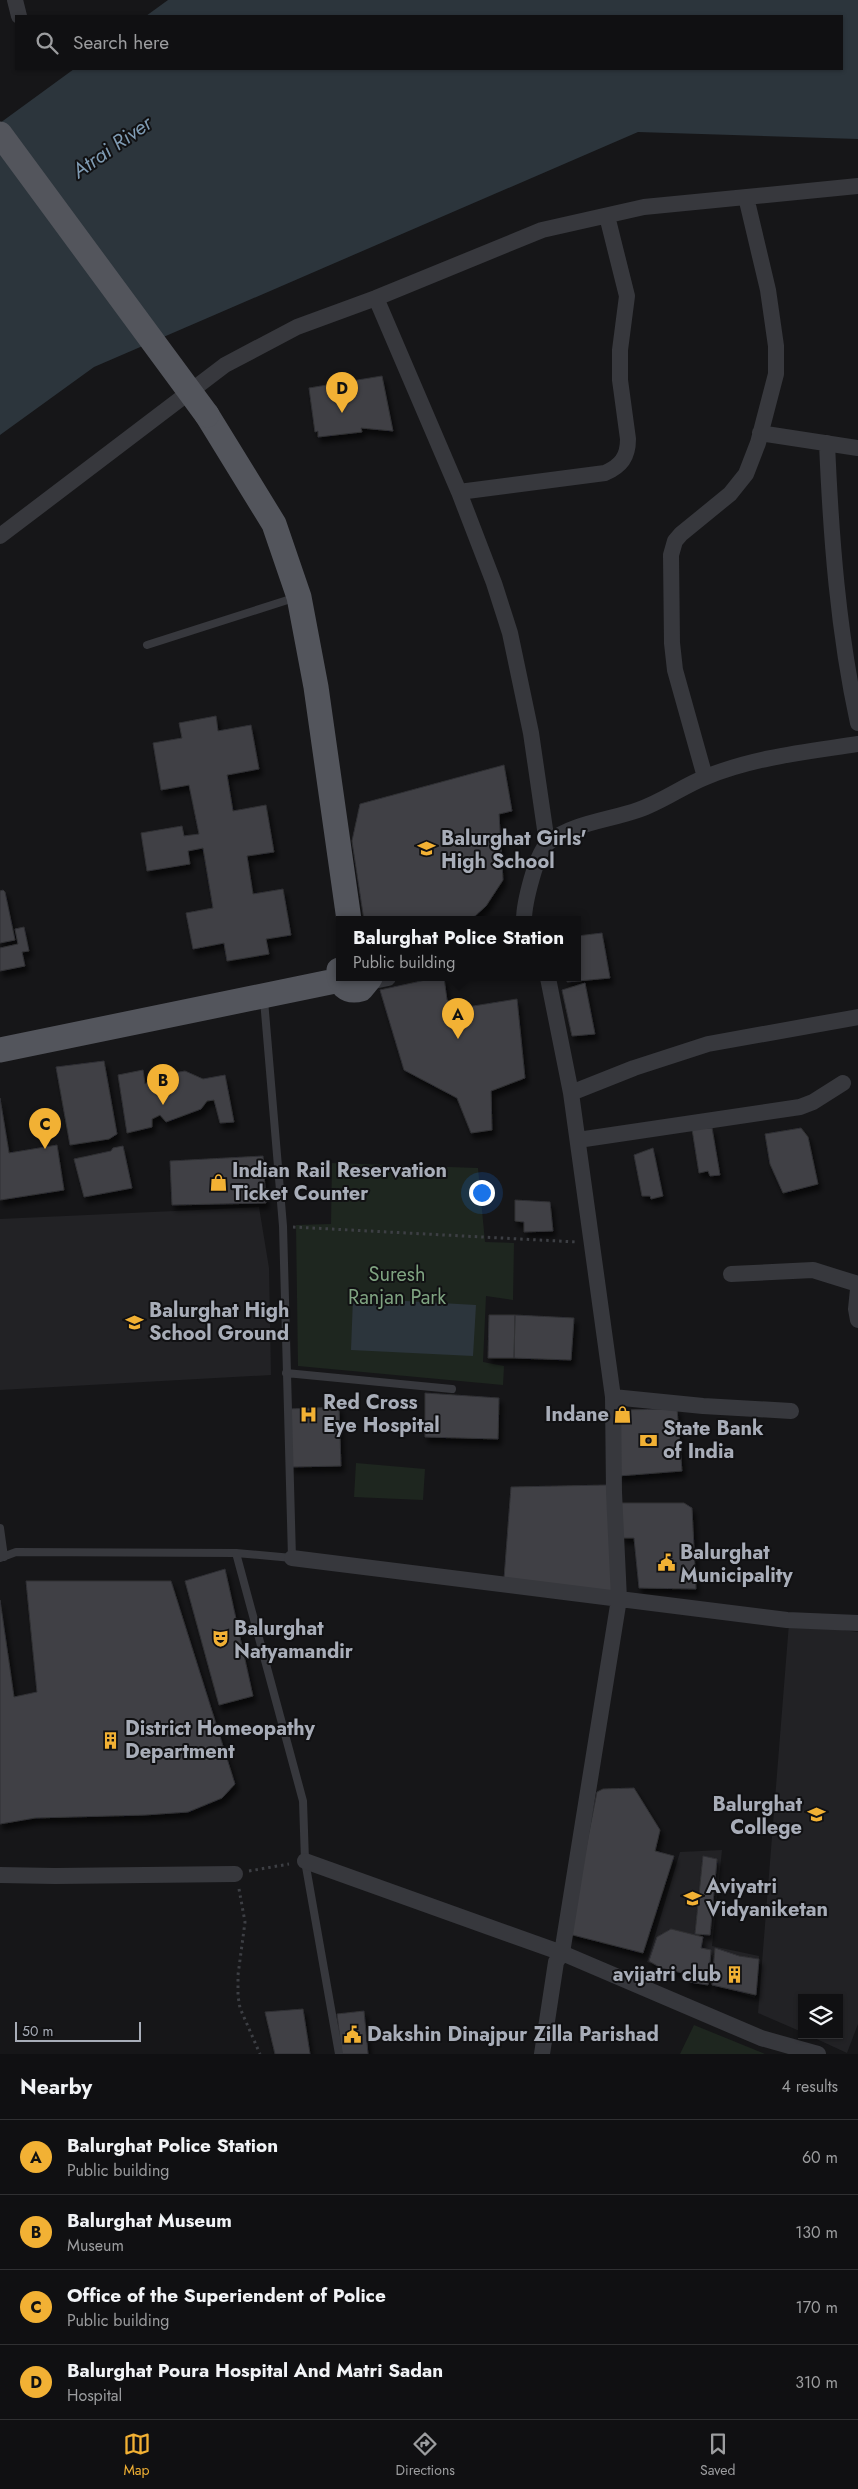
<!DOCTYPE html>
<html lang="en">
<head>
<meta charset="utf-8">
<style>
  :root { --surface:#101012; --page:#1e1e20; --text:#f1f3f6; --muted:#9c9d9f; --line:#303032; --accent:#f2b134 }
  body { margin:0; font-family:Jost,sans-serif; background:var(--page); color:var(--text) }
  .controls { position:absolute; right:15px; bottom:15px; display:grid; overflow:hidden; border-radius:0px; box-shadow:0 1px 4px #0004 }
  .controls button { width:45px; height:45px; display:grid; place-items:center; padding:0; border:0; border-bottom:1px solid var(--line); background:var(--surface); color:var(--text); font:25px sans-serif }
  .scale { position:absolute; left:15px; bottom:12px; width:126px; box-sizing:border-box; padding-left:5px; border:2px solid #a8adb8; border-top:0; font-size:14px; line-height:18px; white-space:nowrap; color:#a8adb8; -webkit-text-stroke:4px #111113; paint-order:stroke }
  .you { position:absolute; left:481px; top:1192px; width:18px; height:18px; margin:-12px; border:4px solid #fff; border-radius:50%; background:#1a73e8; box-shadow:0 0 0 8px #1a73e833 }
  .badge { display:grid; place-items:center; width:32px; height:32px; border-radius:50%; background:var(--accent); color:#111; font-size:16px; font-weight:700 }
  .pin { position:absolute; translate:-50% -41px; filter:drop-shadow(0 1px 2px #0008) }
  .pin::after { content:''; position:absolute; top:26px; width:18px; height:15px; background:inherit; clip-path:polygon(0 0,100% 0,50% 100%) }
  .popup { position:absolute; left:336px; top:916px; width:245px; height:65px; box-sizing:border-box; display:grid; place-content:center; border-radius:0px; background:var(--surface); filter:drop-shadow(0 1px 4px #0005); font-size:16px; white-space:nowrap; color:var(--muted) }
  .popup b { font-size:19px; color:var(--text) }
  .popup::after { content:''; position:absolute; left:50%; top:100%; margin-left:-10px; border:10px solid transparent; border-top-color:var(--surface) }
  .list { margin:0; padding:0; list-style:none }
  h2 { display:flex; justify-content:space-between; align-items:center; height:65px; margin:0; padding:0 20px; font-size:21px }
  h2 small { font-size:16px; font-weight:400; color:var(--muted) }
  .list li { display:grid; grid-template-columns:32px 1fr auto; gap:15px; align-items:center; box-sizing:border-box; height:75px; padding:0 20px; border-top:1px solid var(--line) }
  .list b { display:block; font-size:19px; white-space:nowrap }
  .list p { margin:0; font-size:16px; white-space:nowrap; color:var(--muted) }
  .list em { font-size:16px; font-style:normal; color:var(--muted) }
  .icon { flex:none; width:28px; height:28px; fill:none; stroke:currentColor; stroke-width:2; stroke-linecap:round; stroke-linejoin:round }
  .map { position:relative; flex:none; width:858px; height:2054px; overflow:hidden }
  .search { position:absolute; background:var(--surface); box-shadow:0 1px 4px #0004; left:15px; right:15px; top:15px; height:55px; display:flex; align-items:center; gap:12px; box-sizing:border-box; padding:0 18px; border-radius:0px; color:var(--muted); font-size:19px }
  .sheet { height:365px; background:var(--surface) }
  nav { display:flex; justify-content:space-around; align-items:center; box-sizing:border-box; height:70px; border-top:1px solid var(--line); background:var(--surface); font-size:14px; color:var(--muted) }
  nav a { display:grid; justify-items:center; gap:2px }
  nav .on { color:var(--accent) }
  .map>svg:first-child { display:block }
  .built { fill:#222225 }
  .green { fill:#1e261f }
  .water { fill:#2c353c }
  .building { fill:#404145; stroke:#303034; filter:url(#shadow) }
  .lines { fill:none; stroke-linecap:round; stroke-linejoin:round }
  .path { stroke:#3d3f44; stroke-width:3; stroke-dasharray:2.5 4; stroke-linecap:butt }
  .lane { stroke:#37383d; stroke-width:8 }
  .street { stroke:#37383d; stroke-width:16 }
  .primary { stroke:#53555c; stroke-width:25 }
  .primary-bridge { stroke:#53555c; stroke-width:25 }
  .labels { text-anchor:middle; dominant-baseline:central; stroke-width:4; stroke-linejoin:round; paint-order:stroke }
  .poi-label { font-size:20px; font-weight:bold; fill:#a8adb8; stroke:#111113; text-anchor:start }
  .park-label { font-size:20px; fill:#7fa381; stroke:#111113 }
  .water-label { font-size:21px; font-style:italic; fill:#7f9bb3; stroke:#111113 }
</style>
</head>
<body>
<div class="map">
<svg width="858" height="2054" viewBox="0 0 858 2054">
  <defs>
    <filter id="shadow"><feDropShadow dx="3" dy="5.5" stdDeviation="2.5" flood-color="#0009"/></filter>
  </defs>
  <rect width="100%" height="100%" fill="#161618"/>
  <!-- built -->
  <path class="built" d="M259,1207L269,1268L271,1375L0,1390V1219Z
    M789,1623L858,1632V2024L847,2053L808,2035H839V1998H802V2032L758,2013Z
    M722,1850L712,1946L759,1956L755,1998L647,1962L680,1852Z"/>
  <!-- green -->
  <path class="green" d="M332,1163L478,1168L485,1242L514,1243L513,1300L486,1296L483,1362L504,1366L503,1385L298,1366L296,1225L331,1224Z
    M356,1463L425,1469L423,1500L354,1497Z
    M694,2025L765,2054H680Z"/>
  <!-- water -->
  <path class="water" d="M168,0H858V139L638,132L94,367L0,435V123L74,69H842V16H146Z
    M353,1298L476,1305L473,1356L351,1350Z"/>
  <!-- building -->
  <path class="building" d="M382,376L393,431L361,428L362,432L318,437V431L315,432L309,388Z
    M216,716L218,731L251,725L259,769L227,775L233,811L266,805L274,852L247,856L253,894L283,889L291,935L266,939L269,954L227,961L224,943L193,949L186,913L213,908L203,848L188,851L190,864L147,871L141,833L182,826L184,836L199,834L189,785L161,790L153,743L182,738L179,723Z
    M504,765L512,811L499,814L503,880L486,906L475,916L463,920H364L352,841L360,804Z
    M3,890L5,892L15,940L0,943V891Z
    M24,927L29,951L22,952L25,966L0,971V948L18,944L15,929Z
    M602,933L610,978L567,982V978H577V936Z
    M435,978H444L447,1000L461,1008L517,999L525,1078L491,1091L492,1130L471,1133L457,1098L404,1070L380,990Z
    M585,983L595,1034L572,1036L562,990Z
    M104,1061L117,1134L109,1139L70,1145L56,1067Z
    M143,1070L145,1084L157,1076L185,1071L203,1079L225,1075L234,1122L220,1123L214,1100L207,1101L201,1109L166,1122L160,1115L152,1119V1127L127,1133L118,1075Z
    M0,1098L9,1153L57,1145L64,1190L0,1200Z
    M712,1128L720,1175L710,1176L708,1171L699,1173L692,1129Z
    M801,1128L808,1137L818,1184L783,1193L770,1164L765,1134Z
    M123,1146L132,1188L84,1197L74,1159L111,1151L113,1148Z
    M653,1148L663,1196L651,1199L650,1196H642L634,1155Z
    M263,1156L266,1203L172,1205L170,1161Z
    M515,1200L550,1202L553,1231L524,1232V1222L515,1221Z
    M489,1315H515L514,1358H488Z
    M515,1315L574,1318L571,1360L514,1358Z
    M425,1393L499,1398L498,1439L425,1437Z
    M339,1407L341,1466L291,1467L289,1409Z
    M677,1409L682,1471L618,1476V1410Z
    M607,1485L614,1594L504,1579L511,1487Z
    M621,1503H684L692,1508L696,1589L639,1588L634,1538H622Z
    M225,1569L253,1696L219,1705L185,1581Z
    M26,1581H171L235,1784L222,1798L188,1812L145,1815L35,1818L0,1824V1600L14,1697L37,1692Z
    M634,1788L660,1830L655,1851L674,1856L643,1953L569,1934L597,1792L603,1789Z
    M703,1856L717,1859L710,1935L695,1934Z
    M671,1929L703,1937L701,1948L711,1950L708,1985L689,1982L687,1974L661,1968L649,1961L657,1937Z
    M715,1948L739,1956L759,1959L756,1995L712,1985Z
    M303,2009L310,2054H275L265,2012Z
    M364,2011L368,2054H342L337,2014Z"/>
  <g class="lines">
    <!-- path -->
    <path class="path" d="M293,1227L577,1242
      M249,1871L289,1864
      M239,1889L245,1922L238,1975V1996L240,2008L260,2054"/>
    <!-- lane -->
    <path class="lane" d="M147,645L297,597
      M286,1373L452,1389
      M0,1528L4,1557
      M236,1553L303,1801L305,1861L339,2054
      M0,1558L16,1552L236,1553L292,1558L283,1226L264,1000"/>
    <!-- street -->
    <path class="street" d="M15,0L19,16
      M376,298L459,492L494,583L510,633L531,733L547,843
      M760,433L858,448
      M827,443C831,538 838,631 858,723
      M459,492L605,473C621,466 628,457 628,439L620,380V350L627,296L607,216
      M0,536L225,365L297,327L376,298L542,230L644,207L858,186
      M705,777L675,670L672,643L671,555L675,541L681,534L730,494L746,474L758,443L776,374V346L768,290L746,197
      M524,920C524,904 536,852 549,842C573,823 610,820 638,810C662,802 683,786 706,777C755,757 806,752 858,744
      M369,982L388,978
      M571,1093L634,1068L708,1044L858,1017
      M578,1140L800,1107L813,1102L843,1083
      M731,1274L813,1270L858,1284
      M858,1289L856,1309L858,1320
      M613,1397L703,1406L791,1411
      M292,1558L787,1620L858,1623
      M305,1861L562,1953L761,2038L818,2054
      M0,1875L55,1876L235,1874
      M542,2054L556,1962L562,1953L619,1599L614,1492L613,1397L571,1093L548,978"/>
    <!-- primary -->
    <path class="primary" d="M207,415L274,524L299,597L316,687L349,920
      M339,970C337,984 347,993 361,989L370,978
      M0,1050L340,980"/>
    <!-- primary-bridge -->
    <path class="primary-bridge" d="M0,134L207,415"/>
  </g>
  <!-- icons -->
  <defs>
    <symbol id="school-bare" viewBox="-9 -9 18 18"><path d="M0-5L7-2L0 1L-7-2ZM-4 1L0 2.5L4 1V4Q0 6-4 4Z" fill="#f2b134" stroke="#111113" stroke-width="2.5" paint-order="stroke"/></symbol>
    <symbol id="shop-bare" viewBox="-9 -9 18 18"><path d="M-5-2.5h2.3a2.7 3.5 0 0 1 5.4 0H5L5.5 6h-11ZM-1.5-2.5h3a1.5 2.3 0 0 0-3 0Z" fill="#f2b134" stroke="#111113" stroke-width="2.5" paint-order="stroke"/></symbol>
    <symbol id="hospital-bare" viewBox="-9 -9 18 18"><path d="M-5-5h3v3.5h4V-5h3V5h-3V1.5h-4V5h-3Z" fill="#f2b134" stroke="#111113" stroke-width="2.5" paint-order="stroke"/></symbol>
    <symbol id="bank-bare" viewBox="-9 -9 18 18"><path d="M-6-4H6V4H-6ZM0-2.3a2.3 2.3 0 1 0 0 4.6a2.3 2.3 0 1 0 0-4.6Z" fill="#f2b134" stroke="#111113" stroke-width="2.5" paint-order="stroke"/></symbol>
    <symbol id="civic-bare" viewBox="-9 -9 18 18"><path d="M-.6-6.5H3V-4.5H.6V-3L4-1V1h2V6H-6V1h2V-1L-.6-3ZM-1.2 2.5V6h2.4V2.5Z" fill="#f2b134" stroke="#111113" stroke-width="2.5" paint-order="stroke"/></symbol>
    <symbol id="theatre-bare" viewBox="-9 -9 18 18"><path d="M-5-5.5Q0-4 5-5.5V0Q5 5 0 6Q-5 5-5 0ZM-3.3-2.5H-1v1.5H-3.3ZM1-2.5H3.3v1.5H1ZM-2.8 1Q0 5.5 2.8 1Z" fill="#f2b134" stroke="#111113" stroke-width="2.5" paint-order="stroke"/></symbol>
    <symbol id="building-bare" viewBox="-9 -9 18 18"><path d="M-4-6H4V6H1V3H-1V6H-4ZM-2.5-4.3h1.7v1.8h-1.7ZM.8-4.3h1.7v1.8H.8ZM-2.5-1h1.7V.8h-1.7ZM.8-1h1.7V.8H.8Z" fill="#f2b134" stroke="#111113" stroke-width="2.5" paint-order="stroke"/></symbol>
    <symbol id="university-bare" viewBox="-9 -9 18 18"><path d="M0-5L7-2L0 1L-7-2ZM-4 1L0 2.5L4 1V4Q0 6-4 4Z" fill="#f2b134" stroke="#111113" stroke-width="2.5" paint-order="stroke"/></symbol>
  </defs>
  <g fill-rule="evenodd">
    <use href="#school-bare" x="414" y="836" width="25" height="25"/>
    <use href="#shop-bare" x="206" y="1170" width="25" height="25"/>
    <use href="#school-bare" x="122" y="1310" width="25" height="25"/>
    <use href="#hospital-bare" x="296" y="1402" width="25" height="25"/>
    <use href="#shop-bare" x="610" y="1402" width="25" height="25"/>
    <use href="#bank-bare" x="636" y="1428" width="25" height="25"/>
    <use href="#civic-bare" x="654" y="1550" width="25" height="25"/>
    <use href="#theatre-bare" x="208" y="1626" width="25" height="25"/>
    <use href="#building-bare" x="98" y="1728" width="25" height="25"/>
    <use href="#university-bare" x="804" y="1802" width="25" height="25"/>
    <use href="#school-bare" x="680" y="1886" width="25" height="25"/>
    <use href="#building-bare" x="722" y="1962" width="25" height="25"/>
    <use href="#civic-bare" x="340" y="2022" width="25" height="25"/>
  </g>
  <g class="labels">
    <!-- poi labels -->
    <g class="poi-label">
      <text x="441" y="838">Balurghat Girls'<tspan x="441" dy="23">High School</tspan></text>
      <text x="232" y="1170">Indian Rail Reservation<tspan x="232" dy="23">Ticket Counter</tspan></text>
      <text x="149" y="1310">Balurghat High<tspan x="149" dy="23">School Ground</tspan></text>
      <text x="323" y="1402">Red Cross<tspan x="323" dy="23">Eye Hospital</tspan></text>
      <text x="609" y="1414" text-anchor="end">Indane</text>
      <text x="663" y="1428">State Bank<tspan x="663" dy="23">of India</tspan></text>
      <text x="680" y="1552">Balurghat<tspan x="680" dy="23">Municipality</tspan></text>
      <text x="234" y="1628">Balurghat<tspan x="234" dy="23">Natyamandir</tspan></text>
      <text x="125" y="1728">District Homeopathy<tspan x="125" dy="23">Department</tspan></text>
      <text x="802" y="1804" text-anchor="end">Balurghat<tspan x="802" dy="23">College</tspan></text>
      <text x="706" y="1886">Aviyatri<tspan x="706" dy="23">Vidyaniketan</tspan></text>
      <text x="721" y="1974" text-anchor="end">avijatri club</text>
      <text x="367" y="2034">Dakshin Dinajpur Zilla Parishad</text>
    </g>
    <!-- park labels -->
    <g class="park-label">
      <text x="397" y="1274">Suresh<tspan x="397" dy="23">Ranjan Park</tspan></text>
    </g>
    <!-- water labels -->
    <g class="water-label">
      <text transform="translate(112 147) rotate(-35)">Atrai River</text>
    </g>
  </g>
</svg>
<div class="controls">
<button><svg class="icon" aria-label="layers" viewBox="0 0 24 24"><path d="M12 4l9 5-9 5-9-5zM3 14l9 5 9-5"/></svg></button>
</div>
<div class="scale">50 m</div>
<div class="you"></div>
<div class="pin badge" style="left:458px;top:1039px">A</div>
<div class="popup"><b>Balurghat Police Station</b>Public building</div>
<div class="pin badge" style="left:163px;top:1105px">B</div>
<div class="pin badge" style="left:45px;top:1149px">C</div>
<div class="pin badge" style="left:342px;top:413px">D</div>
<div class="search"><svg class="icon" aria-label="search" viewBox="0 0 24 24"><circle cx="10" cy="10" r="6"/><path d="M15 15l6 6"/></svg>Search here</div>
</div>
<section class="sheet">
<h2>Nearby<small>4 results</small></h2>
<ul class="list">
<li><span class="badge">A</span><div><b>Balurghat Police Station</b><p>Public building</p></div><em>60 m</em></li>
<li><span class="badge">B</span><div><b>Balurghat Museum</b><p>Museum</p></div><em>130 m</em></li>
<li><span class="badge">C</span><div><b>Office of the Superiendent of Police</b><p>Public building</p></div><em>170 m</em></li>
<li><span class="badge">D</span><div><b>Balurghat Poura Hospital And Matri Sadan</b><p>Hospital</p></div><em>310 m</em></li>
</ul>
</section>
<nav>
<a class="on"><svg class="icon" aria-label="map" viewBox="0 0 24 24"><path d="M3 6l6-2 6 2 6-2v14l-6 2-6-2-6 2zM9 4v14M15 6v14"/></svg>Map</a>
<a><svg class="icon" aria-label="directions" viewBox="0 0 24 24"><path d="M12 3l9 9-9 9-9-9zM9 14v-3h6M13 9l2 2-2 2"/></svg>Directions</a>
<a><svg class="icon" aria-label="saved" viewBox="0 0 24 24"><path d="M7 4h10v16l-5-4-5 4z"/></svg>Saved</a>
</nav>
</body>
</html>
